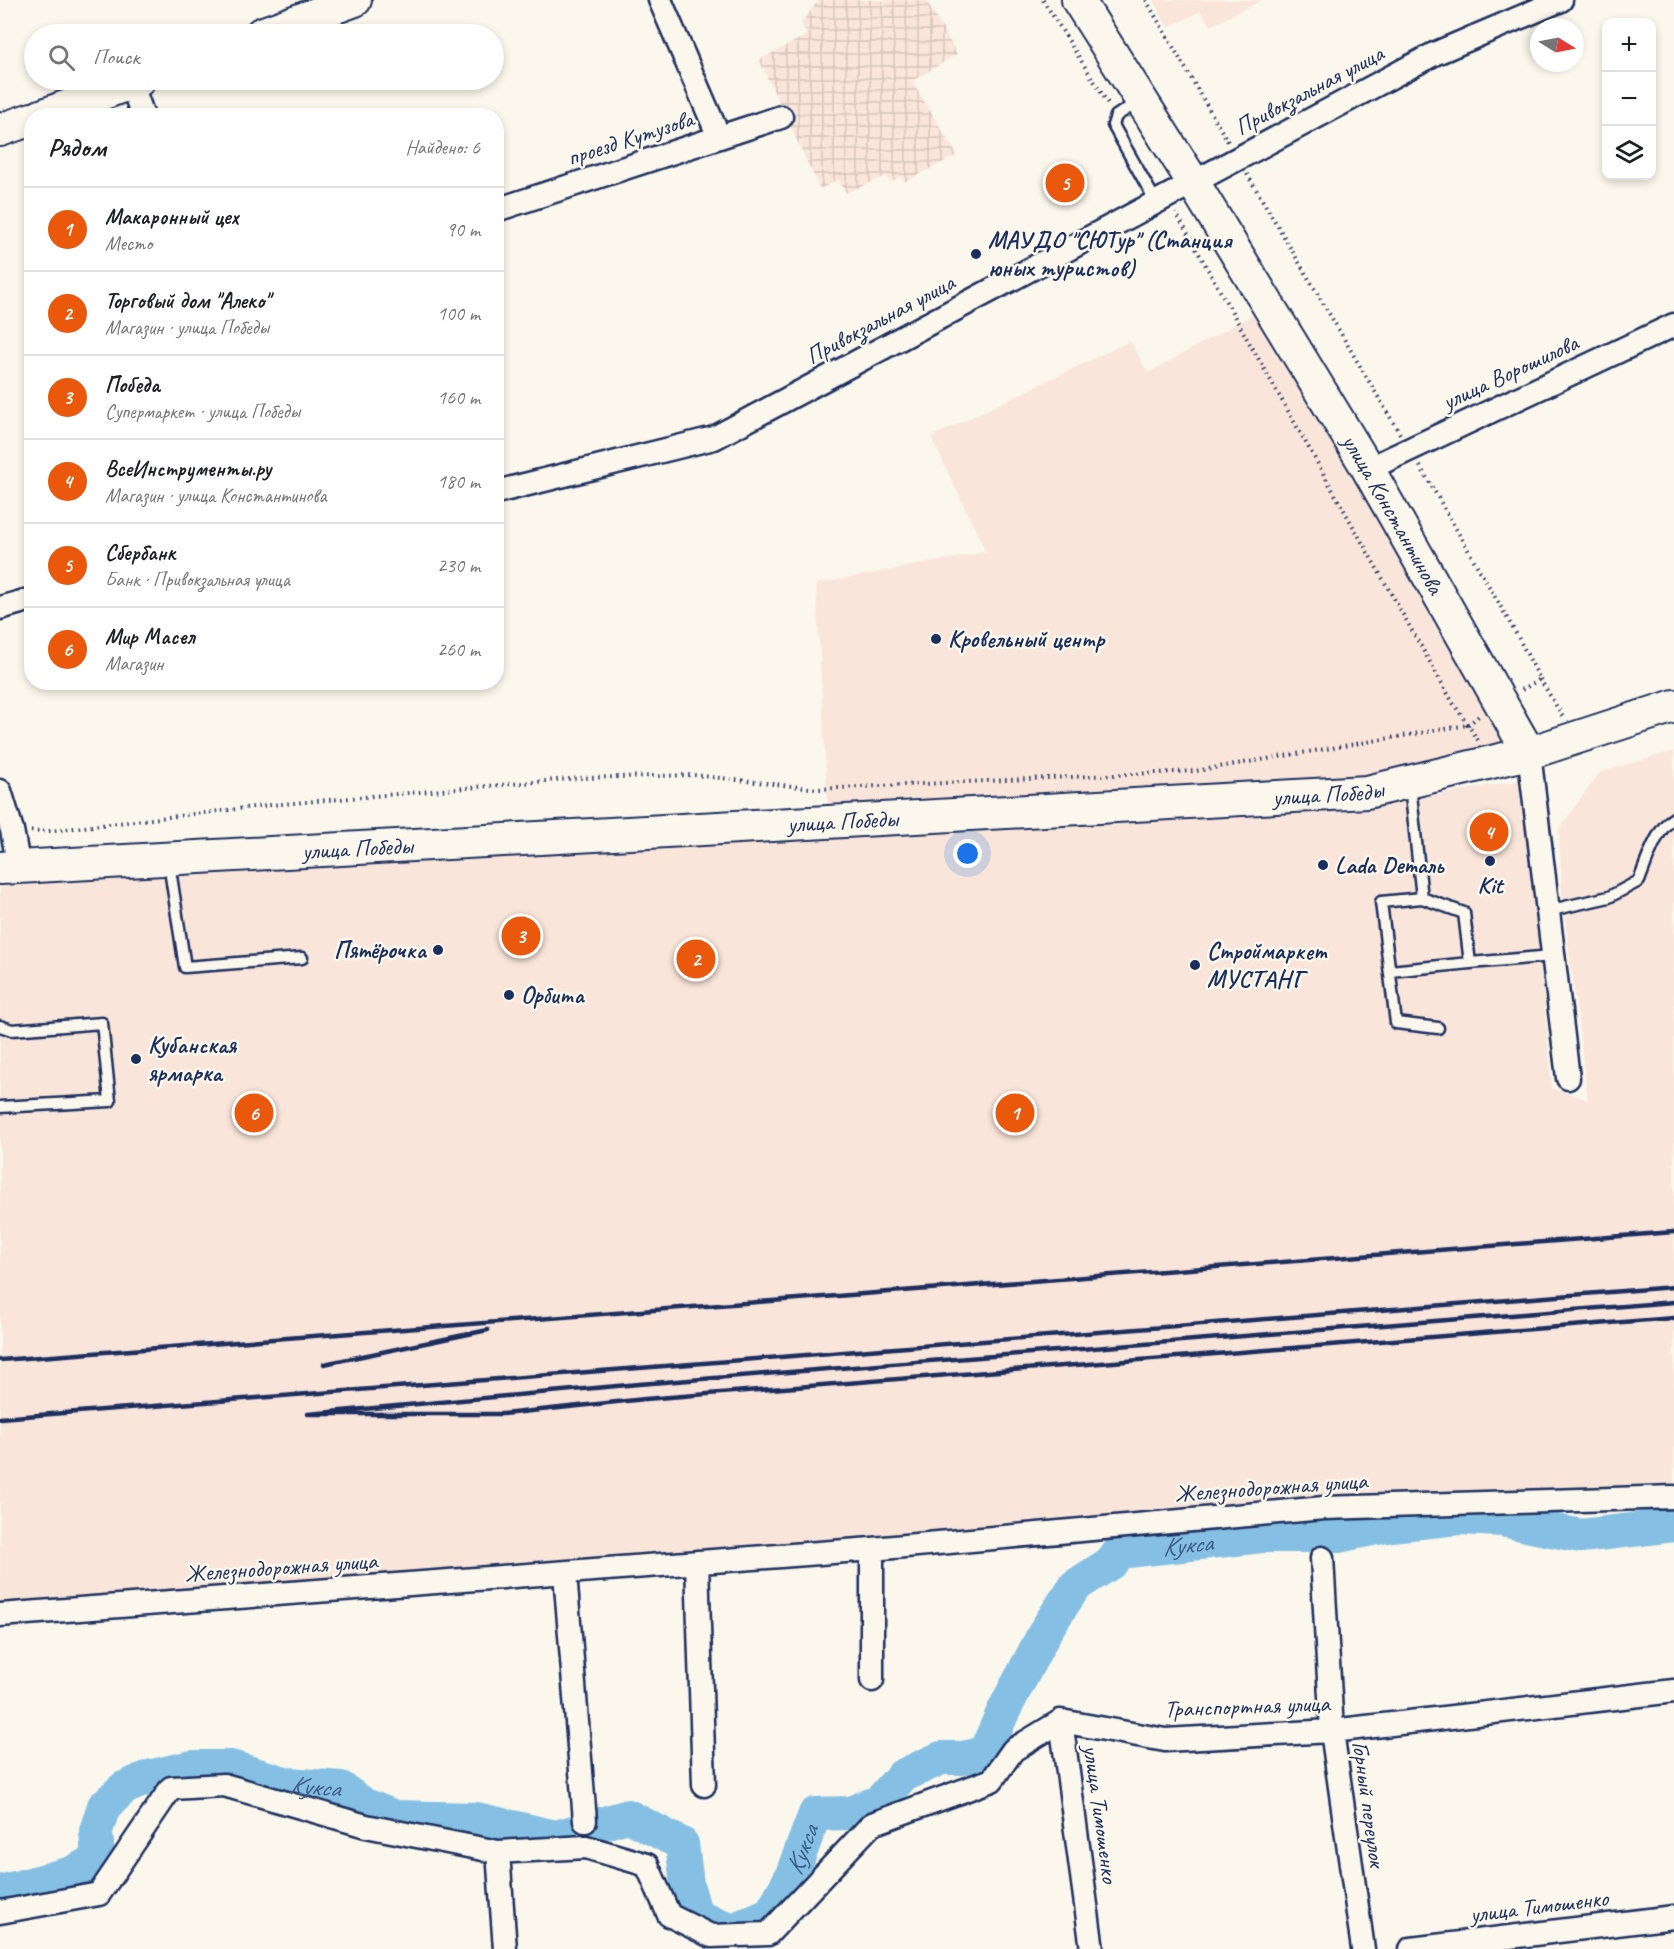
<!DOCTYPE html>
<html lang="ru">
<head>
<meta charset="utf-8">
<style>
  :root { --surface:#fff; --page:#f2f2f2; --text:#202124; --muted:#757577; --line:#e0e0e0; --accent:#ea580c }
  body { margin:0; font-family:Caveat,sans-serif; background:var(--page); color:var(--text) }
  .controls { position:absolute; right:18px; top:18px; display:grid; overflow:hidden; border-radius:12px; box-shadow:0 3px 9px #0003 }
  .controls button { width:54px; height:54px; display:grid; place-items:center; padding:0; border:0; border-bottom:2px solid var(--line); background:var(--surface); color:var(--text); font:30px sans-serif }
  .compass { position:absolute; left:1530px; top:18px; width:54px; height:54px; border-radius:50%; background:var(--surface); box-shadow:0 3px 9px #0003; rotate:100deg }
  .you { position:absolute; left:968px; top:854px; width:21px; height:21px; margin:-15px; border:4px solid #fff; border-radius:50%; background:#1a73e8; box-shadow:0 0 0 9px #1a73e833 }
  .badge { display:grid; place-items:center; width:39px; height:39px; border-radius:50%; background:var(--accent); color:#fff; font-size:20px; font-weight:700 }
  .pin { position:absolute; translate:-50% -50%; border:3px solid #fff; box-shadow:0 2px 6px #0006 }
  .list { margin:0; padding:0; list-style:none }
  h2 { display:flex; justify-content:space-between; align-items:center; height:78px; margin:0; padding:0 24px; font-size:26px }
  h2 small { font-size:20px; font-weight:400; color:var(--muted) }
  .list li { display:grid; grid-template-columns:39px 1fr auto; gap:18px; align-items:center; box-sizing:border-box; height:84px; padding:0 24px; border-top:2px solid var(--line) }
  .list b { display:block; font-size:22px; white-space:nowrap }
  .list p { margin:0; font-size:20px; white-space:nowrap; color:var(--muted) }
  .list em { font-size:20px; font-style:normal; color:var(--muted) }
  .icon { flex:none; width:33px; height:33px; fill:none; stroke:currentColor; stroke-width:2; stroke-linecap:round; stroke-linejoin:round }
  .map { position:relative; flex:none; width:1674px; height:1949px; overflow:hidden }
  .search { position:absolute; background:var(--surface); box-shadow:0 3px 9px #0003; left:24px; top:24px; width:480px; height:66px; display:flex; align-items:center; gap:15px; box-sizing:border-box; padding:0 21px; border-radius:33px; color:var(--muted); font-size:22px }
  .panel { position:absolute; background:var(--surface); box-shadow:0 3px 9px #0003; left:24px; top:108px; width:480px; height:582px; border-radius:24px }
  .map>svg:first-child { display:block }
  .built { fill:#fae5da }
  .industrial { fill:url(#industrial-grid) }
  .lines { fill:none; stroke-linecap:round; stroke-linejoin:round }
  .river { stroke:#85c0e4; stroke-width:34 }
  .lane-casing { stroke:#1b2f5e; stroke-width:15 }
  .street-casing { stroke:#1b2f5e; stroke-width:27 }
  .secondary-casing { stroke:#1b2f5e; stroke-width:36 }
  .path { stroke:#1b2f5e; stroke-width:4; stroke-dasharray:1.5 4.5; stroke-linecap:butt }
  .lane { stroke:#fbf7ec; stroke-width:10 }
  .street { stroke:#fbf7ec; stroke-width:22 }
  .secondary { stroke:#fbf7ec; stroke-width:32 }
  .rail { stroke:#1b2f5e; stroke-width:4.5 }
  .poi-dot { fill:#1b2f5e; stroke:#fbf7ec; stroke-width:2 }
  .labels { text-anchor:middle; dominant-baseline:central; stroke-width:5; stroke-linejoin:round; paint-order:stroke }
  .street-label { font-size:24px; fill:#1b2f5e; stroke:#fbf7ec }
  .poi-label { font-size:24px; font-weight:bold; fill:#1b2f5e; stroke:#fbf7ec; text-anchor:start }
  .water-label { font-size:26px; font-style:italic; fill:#3b5a86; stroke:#fbf7ec }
</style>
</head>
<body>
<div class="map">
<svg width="1674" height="1949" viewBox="0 0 1674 1949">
  <defs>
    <pattern id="industrial-grid" width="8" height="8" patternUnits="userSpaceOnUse" patternTransform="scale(1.5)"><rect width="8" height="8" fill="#fae5da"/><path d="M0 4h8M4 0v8" fill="none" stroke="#d6c5be"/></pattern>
  </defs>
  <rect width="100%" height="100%" fill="#fbf7ec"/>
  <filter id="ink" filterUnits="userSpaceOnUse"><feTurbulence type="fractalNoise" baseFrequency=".0167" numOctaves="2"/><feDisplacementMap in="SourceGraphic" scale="12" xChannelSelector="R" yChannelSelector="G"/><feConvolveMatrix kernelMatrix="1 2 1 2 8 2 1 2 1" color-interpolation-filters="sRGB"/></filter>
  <g filter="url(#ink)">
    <!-- built -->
    <path class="built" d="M1153,0H1262L1211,26L1201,11L1168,28Z
      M1261,310L1512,743L1362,777L828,812L816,584L986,552L931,437L1130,341L1148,373Z
      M1674,751V1483L1306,1500L865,1541L202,1588L0,1605V879L1264,816L1381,804L1524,780L1552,1088L1588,1100L1562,895L1559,829L1600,772Z"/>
    <!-- industrial -->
    <path class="industrial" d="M819,0H926L957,54L912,81L957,155L904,182L901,177L890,182L886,176L846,193L838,180L820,189L759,60L807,35L801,23Z"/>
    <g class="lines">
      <!-- river -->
      <path class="river" id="s1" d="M0,1892L72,1873L98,1859L96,1831L104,1806L124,1788L152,1776L192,1767H231L288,1784L341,1788L365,1805L395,1817L477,1819L556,1837L628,1816L682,1844L687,1884L696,1916L733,1930L771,1913L791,1877L815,1814L850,1813L879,1802L902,1776L941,1758H962L978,1755L987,1748L1004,1710L1047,1628L1075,1586L1112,1562L1119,1552L1262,1536H1338L1391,1525L1459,1518L1502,1520L1581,1536L1674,1525"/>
      <defs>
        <path id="lane" d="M1139,101L1116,116L1113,125L1156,202
          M1410,785L1422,898
          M169,863L185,967L302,958
          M1547,911L1609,897L1639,881C1646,863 1657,827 1674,818
          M1390,971L1470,963
          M0,1026L12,1030L102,1023L110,1101L0,1107
          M1438,1028L1396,1023L1381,902L1422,898L1464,913L1470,963L1553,956"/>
        <path id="street" d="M660,0L719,137
          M131,82L143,116
          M496,210L781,117
          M1368,469L1674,325
          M496,492L714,438L1434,54L1561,0
          M0,608L32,599
          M1529,753L1568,1078
          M0,791L12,830L19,868
          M1322,1558L1332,1731L1363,1949
          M697,1562L704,1785
          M565,1573L585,1821
          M0,1615L872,1549L1324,1508L1674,1497
          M872,1680V1549
          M1061,1721L1092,1949
          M498,1852L505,1949
          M0,1912L99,1894L171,1788L224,1785L366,1826L498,1852L586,1847L647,1865L669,1915L711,1936L768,1934L872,1824L992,1780L1013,1750L1061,1721L1165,1740L1332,1731L1674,1691
          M1411,1949L1674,1917"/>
        <g id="secondary">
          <path id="s2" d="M1078,0L1193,182L1368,469L1529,753"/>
          <path d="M261,34L355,0"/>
          <path d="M41,116L139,80"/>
          <path d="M0,130L32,119"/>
          <path id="s3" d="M0,868L1367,792L1529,753L1674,706"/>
        </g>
      </defs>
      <!-- lane casing -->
      <use href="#lane" class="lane-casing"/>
      <!-- street casing -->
      <use href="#street" class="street-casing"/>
      <!-- secondary casing -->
      <use href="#secondary" class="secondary-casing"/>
      <!-- path -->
      <path class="path" d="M1043,0L1109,105
        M1146,0L1228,142
        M1247,174L1400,434
        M1420,466L1518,637L1540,679L1520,691
        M1540,679L1563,717
        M1478,740L1468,725L1481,714
        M31,831L41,832L271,805L580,778L694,775L818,789L1196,771L1468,725L1453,703L1176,213"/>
      <!-- lane -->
      <use href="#lane" class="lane"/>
      <!-- street -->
      <use href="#street" class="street"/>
      <!-- secondary -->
      <use href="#secondary" class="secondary"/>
      <!-- rail -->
      <path class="rail" d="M1674,1302L639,1384L308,1414H503L645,1399L1674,1318
        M0,1360L1674,1232
        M324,1364L488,1330
        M0,1418L1674,1287"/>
    </g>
  </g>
  <!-- markers -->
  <g class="poi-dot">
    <circle cx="976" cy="254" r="6"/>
    <circle cx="936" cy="639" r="6"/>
    <circle cx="1490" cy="861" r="6"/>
    <circle cx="1323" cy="865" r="6"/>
    <circle cx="438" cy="950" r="6"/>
    <circle cx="1195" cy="965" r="6"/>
    <circle cx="509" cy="995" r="6"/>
    <circle cx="136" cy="1059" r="6"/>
  </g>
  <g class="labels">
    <!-- street labels -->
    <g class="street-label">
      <text transform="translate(1309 90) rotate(-28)">Привокзальная улица</text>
      <text transform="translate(630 138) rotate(-18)">проезд Кутузова</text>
      <text transform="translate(880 319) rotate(-28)">Привокзальная улица</text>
      <text transform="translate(1510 372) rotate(-25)">улица Ворошилова</text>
      <text stroke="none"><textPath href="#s2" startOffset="603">улица Константинова</textPath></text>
      <text stroke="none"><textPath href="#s3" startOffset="1330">улица Победы</textPath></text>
      <text stroke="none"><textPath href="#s3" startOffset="844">улица Победы</textPath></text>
      <text stroke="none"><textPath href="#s3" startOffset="358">улица Победы</textPath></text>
      <text transform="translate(1271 1487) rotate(-4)">Железнодорожная улица</text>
      <text transform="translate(281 1567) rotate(-4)">Железнодорожная улица</text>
      <text transform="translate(1247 1706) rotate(-2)">Транспортная улица</text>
      <text transform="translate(1369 1804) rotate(82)">Горный переулок</text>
      <text transform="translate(1101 1814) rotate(82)">улица Тимошенко</text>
      <text transform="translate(1539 1906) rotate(-7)">улица Тимошенко</text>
    </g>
    <!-- poi labels -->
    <g class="poi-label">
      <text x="988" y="240">МАУДО "СЮТур" (Станция<tspan x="988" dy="28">юных туристов)</tspan></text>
      <text x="948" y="639">Кровельный центр</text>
      <text x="1335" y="865">Lada Dеталь</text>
      <text x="1490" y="885" text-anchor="middle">Kit</text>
      <text x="426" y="950" text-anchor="end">Пятёрочка</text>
      <text x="1207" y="951">Строймаркет<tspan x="1207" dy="28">МУСТАНГ</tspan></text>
      <text x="521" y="995">Орбита</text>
      <text x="148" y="1045">Кубанская<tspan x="148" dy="28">ярмарка</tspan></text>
    </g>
    <!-- water labels -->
    <g class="water-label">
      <text stroke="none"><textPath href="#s1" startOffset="1534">Кукса</textPath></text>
      <text stroke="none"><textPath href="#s1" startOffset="382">Кукса</textPath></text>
      <text stroke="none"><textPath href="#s1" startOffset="994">Кукса</textPath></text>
    </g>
  </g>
</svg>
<div class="controls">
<button>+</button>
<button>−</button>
<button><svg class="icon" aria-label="layers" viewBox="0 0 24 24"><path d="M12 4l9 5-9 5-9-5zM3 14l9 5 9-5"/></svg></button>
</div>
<svg class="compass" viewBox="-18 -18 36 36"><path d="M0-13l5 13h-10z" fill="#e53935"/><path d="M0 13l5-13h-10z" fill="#757577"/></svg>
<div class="you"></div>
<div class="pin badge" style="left:1015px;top:1113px">1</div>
<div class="pin badge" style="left:696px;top:959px">2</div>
<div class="pin badge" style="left:521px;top:936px">3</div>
<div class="pin badge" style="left:1489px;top:832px">4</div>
<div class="pin badge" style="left:1065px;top:183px">5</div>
<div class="pin badge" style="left:254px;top:1113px">6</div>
<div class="search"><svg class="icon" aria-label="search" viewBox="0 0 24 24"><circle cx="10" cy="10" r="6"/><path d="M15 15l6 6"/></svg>Поиск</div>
<section class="panel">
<h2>Рядом<small>Найдено: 6</small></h2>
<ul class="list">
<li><span class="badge">1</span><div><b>Макаронный цех</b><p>Место</p></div><em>90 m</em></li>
<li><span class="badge">2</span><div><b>Торговый дом &quot;Алеко&quot;</b><p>Магазин · улица Победы</p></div><em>100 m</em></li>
<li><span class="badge">3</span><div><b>Победа</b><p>Супермаркет · улица Победы</p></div><em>160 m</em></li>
<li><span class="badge">4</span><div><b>ВсеИнструменты.ру</b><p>Магазин · улица Константинова</p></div><em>180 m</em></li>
<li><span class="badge">5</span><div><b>Сбербанк</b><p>Банк · Привокзальная улица</p></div><em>230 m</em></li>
<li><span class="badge">6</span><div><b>Мир Масел</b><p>Магазин</p></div><em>260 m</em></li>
</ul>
</section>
</div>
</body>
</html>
